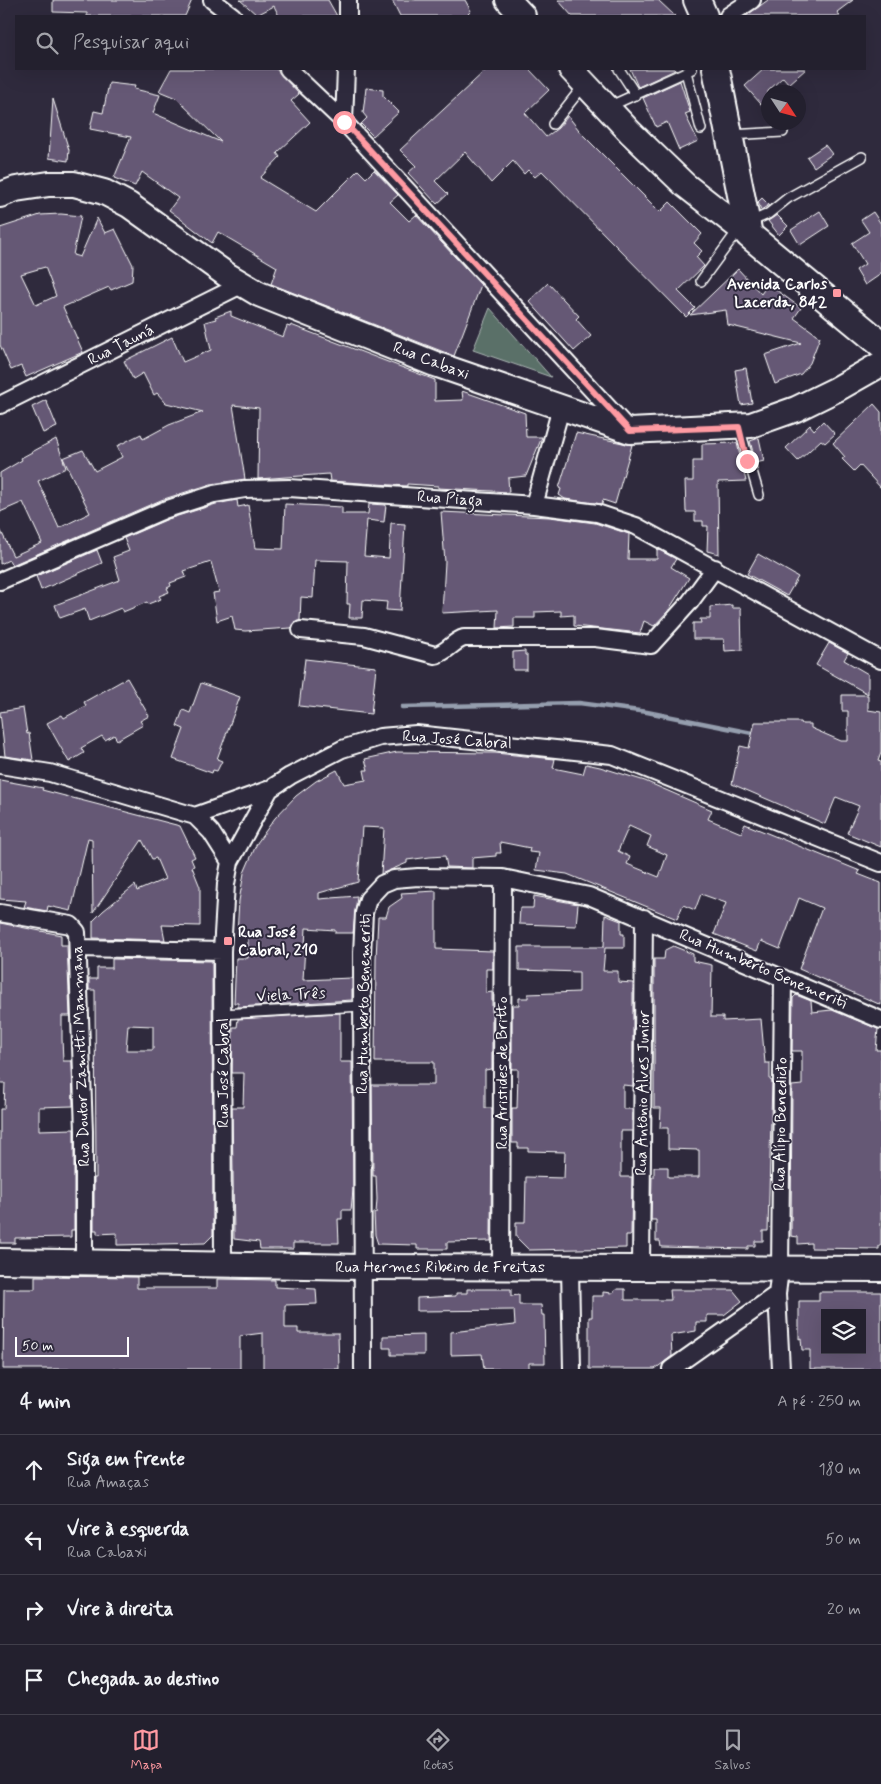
<!DOCTYPE html>
<html lang="pt">
<head>
<meta charset="utf-8">
<style>
  :root { --surface:#23202e; --page:#2b2836; --text:#f1f3f6; --muted:#a3a3aa; --line:#403e4a; --accent:#ff9aa2 }
  body { margin:0; font-family:Mynerve,sans-serif; background:var(--page); color:var(--text) }
  .controls { position:absolute; right:15px; bottom:15px; display:grid; overflow:hidden; border-radius:0px; box-shadow:0 5px 20px #0002 }
  .controls button { width:45px; height:45px; display:grid; place-items:center; padding:0; border:0; border-bottom:1px solid var(--line); background:var(--surface); color:var(--text); font:25px sans-serif }
  .compass { position:absolute; left:761px; top:85px; width:45px; height:45px; border-radius:50%; background:var(--surface); box-shadow:0 5px 20px #0002; rotate:126deg }
  .scale { position:absolute; left:15px; bottom:12px; width:114px; box-sizing:border-box; padding-left:5px; border:2px solid #fff; border-top:0; font-size:14px; line-height:18px; white-space:nowrap; color:#fff; -webkit-text-stroke:4px #2f2a3d; paint-order:stroke }
  .stop { position:absolute; width:15px; height:15px; margin:-11px; border:4px solid #ff9aa2; border-radius:50%; background:#fff }
  .stop.end { background:#ff9aa2; border-color:#fff; box-shadow:0 1px 5px #0008 }
  .list { margin:0; padding:0; list-style:none }
  h2 { display:flex; justify-content:space-between; align-items:center; height:65px; margin:0; padding:0 20px; font-size:21px }
  h2 small { font-size:16px; font-weight:400; color:var(--muted) }
  .list li { display:grid; grid-template-columns:32px 1fr auto; gap:15px; align-items:center; box-sizing:border-box; height:70px; padding:0 20px; border-top:1px solid var(--line) }
  .list b { display:block; font-size:19px; white-space:nowrap }
  .list p { margin:0; font-size:16px; white-space:nowrap; color:var(--muted) }
  .list em { font-size:16px; font-style:normal; color:var(--muted) }
  .icon { flex:none; width:28px; height:28px; fill:none; stroke:currentColor; stroke-width:2; stroke-linecap:round; stroke-linejoin:round }
  .map { position:relative; flex:none; width:881px; height:1369px; overflow:hidden }
  .search { position:absolute; background:var(--surface); box-shadow:0 5px 20px #0002; left:15px; right:15px; top:15px; height:55px; display:flex; align-items:center; gap:12px; box-sizing:border-box; padding:0 18px; border-radius:0px; color:var(--muted); font-size:19px }
  .sheet { height:345px; background:var(--surface) }
  nav { display:flex; justify-content:space-around; align-items:center; box-sizing:border-box; height:70px; border-top:1px solid var(--line); background:var(--surface); font-size:14px; color:var(--muted) }
  nav a { display:grid; justify-items:center; gap:2px }
  nav .on { color:var(--accent) }
  .map>svg:first-child { display:block }
  .green { fill:#5a6f68; stroke:#acb7b4 }
  .lines { fill:none; stroke-linecap:round; stroke-linejoin:round }
  .stream { stroke:#959eae; stroke-width:4.5 }
  .building { fill:#655874; stroke:#fff; fill-rule:evenodd }
  .lane-casing { stroke:#fff; stroke-width:12 }
  .street-casing { stroke:#fff; stroke-width:20 }
  .secondary-casing { stroke:#fff; stroke-width:28 }
  .primary-casing { stroke:#fff; stroke-width:30 }
  .lane { stroke:#2f2a3d; stroke-width:9 }
  .street { stroke:#2f2a3d; stroke-width:16 }
  .secondary { stroke:#2f2a3d; stroke-width:24 }
  .primary { stroke:#2f2a3d; stroke-width:26 }
  .route { stroke:#ff9aa2; stroke-width:6 }
  .poi-dot { fill:#ff9aa2; stroke:#2f2a3d; stroke-width:2 }
  .labels { text-anchor:middle; dominant-baseline:central; stroke-width:4; stroke-linejoin:round; paint-order:stroke }
  .poi-label { font-size:16px; font-weight:bold; fill:#fff; stroke:#2f2a3d; text-anchor:end }
  .street-label { font-size:16px; fill:#fff; stroke:#2f2a3d }
</style>
</head>
<body>
<div class="map">
<svg width="881" height="1369" viewBox="0 0 881 1369">
  <rect width="100%" height="100%" fill="#2f2a3d"/>
  <filter id="ink" filterUnits="userSpaceOnUse"><feTurbulence type="fractalNoise" baseFrequency=".02" numOctaves="2"/><feDisplacementMap in="SourceGraphic" scale="10" xChannelSelector="R" yChannelSelector="G"/><feConvolveMatrix kernelMatrix="1 2 1 2 8 2 1 2 1" color-interpolation-filters="sRGB"/></filter>
  <g filter="url(#ink)">
    <!-- green -->
    <path class="green" d="M490,308L551,377L473,350Z"/>
    <g class="lines">
      <!-- stream -->
      <path class="stream" d="M402,707L579,703L647,712L757,734"/>
    </g>
    <!-- building -->
    <path class="building" d="M53,0H192L185,16H87V13L53,12Z
      M240,0H328L337,16H279L274,6L257,15Z
      M392,0H465L471,11L466,16H400Z
      M558,0H658L675,16H572Z
      M768,0H853L837,12L840,16H746Z
      M171,69H276L299,94L291,101L310,122L277,153L280,157L260,178L316,212L358,170L366,178L374,170L398,195L390,202L409,221L416,215L481,285L454,356L271,284L277,267L218,232L212,243L169,210L178,198L142,172L135,186L114,178L131,137L90,129L94,111L103,113L109,83L135,86L134,89L160,95L153,113L221,142L176,98L159,91Z
      M487,69H529L549,90L525,113L546,137L558,128L568,116L582,134L660,212L670,202L702,234L694,243L702,251L696,257L704,266L678,291L695,308L686,317L542,171L535,177L528,170L524,174L513,161L491,183L465,152L435,181L448,194L437,204L408,173L416,166L400,150Z
      M630,69H674L675,70L638,87Z
      M764,69H806L789,84L783,77L768,91V112L745,86Z
      M680,81L690,112L685,114L698,141L679,150L667,122L656,127L643,98Z
      M366,88L383,90V96L399,112L373,136L361,124L367,118L363,113Z
      M53,99L69,150L68,161L49,158Z
      M825,145L832,154L814,167L807,157Z
      M762,198L769,205L761,210L758,202Z
      M820,211L829,226L800,245L791,230Z
      M873,212L881,224V274L865,285L856,270L865,264L852,243L869,232L861,220Z
      M61,214L81,216L73,255L80,257L97,218L105,233L115,229L133,265L132,281L111,290L109,287L63,307L83,352L26,377L21,366L11,370L0,345V228L40,215ZM45,267L56,296L36,305L21,274Z
      M777,215L788,226L779,235L768,221Z
      M738,269L761,294L768,284L801,308L794,318L816,334L818,337H820L810,363L801,374L775,384L765,355L801,343L728,325L726,310L690,315Z
      M548,283L579,316L576,319L591,336L574,351L529,301Z
      M231,311V316L283,337L287,326L290,327L291,325L435,380V401L463,400L462,391L525,413L526,437H542L526,476L508,478L509,492L438,488V486L407,484V486L330,481L329,474L258,479L259,408L233,405L245,479L211,484L161,500L12,565L9,560L0,564V529L13,556L42,543L23,502L0,512V473L22,460L21,458L56,439L66,468L38,481L59,528L90,513L63,458L83,450L95,471L122,457L117,446L141,434L143,439L169,425L203,412L166,403L157,393L154,395L143,373L133,379L124,361L172,337L183,362L211,350L205,322L216,319L215,317Z
      M746,368L752,403L741,405L735,370Z
      M46,400L57,427L43,433L32,407Z
      M874,404L881,412V488L860,465L854,471L842,459L845,457L833,443Z
      M823,421L835,434L825,443L821,440L798,461L786,448L810,425L814,430Z
      M576,433L632,445L615,504L603,500L602,504L565,499L559,495L561,489L559,488Z
      M759,438L764,461L756,463L750,441Z
      M737,443L746,481L718,482L719,554L707,551L708,526H703V521H695V512H686L685,481H693V461H702V444Z
      M237,500L238,507L248,505L255,548L283,549L285,504L342,507V514H368L369,504L386,505L384,522L367,520L364,556L389,558L391,523L405,524L400,611L386,610L387,602L363,600L362,618H349L350,604H347L348,561L315,560L313,598L301,597L300,620L291,628L245,631L235,630L232,616L217,621L213,593L219,592L211,562L184,571L186,577L170,583L171,586L167,588L169,592L159,596L161,599L148,604L147,602L123,612L121,608L89,621L85,609L60,618L55,605L120,580L113,557L129,551L124,538L168,519L216,504Z
      M441,512L550,517L595,523L629,534L628,559H657V549L676,559L671,567L689,578L668,611L654,626L644,621L640,633L574,626V615L561,616V611L535,612V618H514V627L497,628L498,610L442,613L445,562Z
      M97,550L102,563L41,590L36,576Z
      M758,554L798,577L787,596L747,574Z
      M732,605V608H741L742,650L725,651L724,639H693V623H701L700,619H710V607Z
      M829,643L848,653L844,660L868,674V694L816,665Z
      M525,651V655H527V670H513V652Z
      M305,659L376,667L371,714L299,706Z
      M127,678L149,716L140,721L143,725L117,740L114,735L105,740L102,736L81,748L84,753L69,762L47,723L62,715L64,718L86,706L84,702Z
      M201,683L240,697L217,759L222,761L217,771L213,770L212,773L173,759L184,729L177,726L183,710L190,713Z
      M842,695H868V710L881,712V753L878,761L881,762V847L847,833L859,806L836,797L825,824L732,784L740,746L749,748L755,722H801L802,724H811V728L841,741H848V711H842Z
      M23,708L27,734L29,733L33,760L5,756L0,712Z
      M397,752L495,753L555,759L553,768L583,774L586,764L600,767L645,781L712,810L708,819L741,833L745,824L860,871L858,874L881,883V1005L799,969L822,908L799,898L780,949L761,941L757,951L714,934L726,903L701,894L695,910L683,905L677,919L567,874L536,870L539,853L529,852L530,848L500,842L501,853H496V856L472,858V868L447,867L445,856L430,857L407,860V863L381,874L384,828L362,827L358,882L319,893V899L357,896L353,933H335V930L306,928L303,980L352,978V1000L238,1007V1003H234L236,958H248V934H237L239,901L244,873L257,843L275,818L296,796L316,781L337,770L344,784L366,780L364,770H368L365,759ZM629,826L651,836L647,846L667,855L659,877L627,864L630,857L618,851Z
      M0,780L43,788L42,790L180,826L195,857L191,859L194,866L192,867L200,887V926L162,925L165,940L93,938V921L103,911L135,885L137,891L165,879L156,858L152,859L142,840L93,913L92,839L88,838L71,911L48,906L47,911L24,907L26,901L0,899Z
      M436,891V949L493,951V969H486V993L492,992V1069L485,1070V1108H492L491,1241L447,1242V1249H417V1245L378,1244L375,1235L374,1213H376L377,1199L376,1176H373L372,1085H434V1062H375L376,959L378,917H386L389,907L402,898L401,893Z
      M534,896L578,904L576,926L519,924L520,908H533Z
      M605,915L621,921V934H624V948H605L603,971H618V982L633,983V1086L623,1085V1109H632V1131H621V1177H632L631,1235H626V1248L529,1250L516,1237V1222H525L526,1177L564,1178L565,1152L528,1151V1148H518V1143H512V1108H517L518,1073V1069H512V1005H519V998H528V994L579,992V972L519,970V947H604Z
      M0,923L61,935V945H67L70,1016H62V1039L63,1061H72L73,1106L39,1107V1130L74,1129V1230H71V1237L15,1238V1243H0V1109H4L5,1083H0Z
      M673,946L693,954V961L712,965L711,1017H723V1021L761,1019L765,1063H770V1080L772,1081L768,1231H763V1241H755V1246H748V1249L661,1247L660,1241H656V1220H651L652,1177H654V1167H668V1177H699V1150L668,1149V1128H660L661,1108H654V959H664L665,950Z
      M112,959L212,961L213,1235L205,1243L117,1245V1233L97,1234V1230H94V1178H96L95,990H89V979H97V968H112ZM128,1025L153,1026V1050H126Z
      M796,995L811,1001L812,1012L832,1010L878,1029L876,1050H881V1246H879V1249L811,1248V1243L798,1244V1237L791,1236L792,1086L802,1085V1051H792L793,998Z
      M340,1013V1062H352L353,1190L351,1210H342V1219H338L339,1243H293V1249H260L259,1242L234,1239L232,1107H243L244,1073H232L233,1027H237L238,1019Z
      M35,1276L137,1277V1288H217V1279L275,1280V1287L316,1289L317,1304L285,1305V1328H298V1333H338L339,1369H263V1333L240,1336V1369H3L4,1289H35Z
      M467,1289H511V1296L519,1295V1305H541L542,1315H544L545,1363H529V1369H484L482,1354L451,1355V1332L515,1325L514,1310L417,1311V1298L456,1296V1293H467Z
      M617,1289H625V1300H671L670,1290H733L742,1301L724,1315H707V1322H696V1331L671,1335L672,1356L655,1369H589V1317H592V1296H603V1292L612,1293Z
      M819,1292H881V1369H810V1350H802L801,1338L799,1339V1301H819ZM825,1313H862V1350H825Z
      M424,1335V1355H391V1348H383V1336Z"/>
    <g class="lines">
      <defs>
        <path id="lane" d="M619,69L636,95
          M686,72L701,129
          M608,107L692,69
          M553,124L584,85
          M730,135L783,132
          M750,222L768,214L788,198L862,157
          M701,281L739,229
          M739,427L759,495
          M222,1014L362,1006"/>
        <path id="street" d="M212,0L233,16
          M348,16V0
          M728,16L752,0
          M288,69L344,122L628,429
          M344,122L346,69
          M0,405L241,285
          M534,505L561,408
          M0,581L164,510L214,494L245,489L289,488L534,505L597,513L636,526L881,660
          M301,630L364,636L435,655C447,653 453,641 464,638H595L651,645L690,602L715,568
          M0,765L50,773L195,816L211,832L230,862
          M195,816L270,789
          M0,913L71,925L77,932L84,1131V1262
          M78,948L222,951
          M223,1264L222,951L226,884L230,862L270,789L290,776L342,749L380,737L416,734L612,755L881,863
          M501,1268L503,878
          M570,1268L572,1369
          M641,1268L644,918
          M363,1369L362,953L364,913L368,899L382,884L394,879L418,877L503,878L589,896L881,1020
          M671,1369L777,1294
          M781,1369L777,1294L780,1269L783,978"/>
        <path id="secondary" d="M508,0L523,16
          M571,69L630,132L685,185L749,235
          M0,195L16,189L49,184H74L104,192L129,205L227,275L259,294L435,364L630,431L751,425L796,409L837,389L881,364
          M0,1261L362,1267L881,1269"/>
        <path id="primary" d="M697,0L704,16
          M716,69L749,235L881,344"/>
      </defs>
      <!-- lane casing -->
      <use href="#lane" class="lane-casing"/>
      <!-- street casing -->
      <use href="#street" class="street-casing"/>
      <!-- secondary casing -->
      <use href="#secondary" class="secondary-casing"/>
      <!-- primary casing -->
      <use href="#primary" class="primary-casing"/>
      <!-- lane -->
      <use href="#lane" class="lane"/>
      <!-- street -->
      <use href="#street" class="street"/>
      <!-- secondary -->
      <use href="#secondary" class="secondary"/>
      <!-- primary -->
      <use href="#primary" class="primary"/>
    </g>
  </g>
  <g class="lines" filter="url(#ink)">
    <!-- route -->
    <path class="route" d="M344,122L630,431L739,427L747,461"/>
  </g>
  <!-- markers -->
  <g class="poi-dot">
    <rect x="832" y="288" width="10" height="10" rx="2.5"/>
    <rect x="223" y="936" width="10" height="10" rx="2.5"/>
  </g>
  <g class="labels">
    <!-- poi labels -->
    <g class="poi-label">
      <text x="827" y="284">Avenida Carlos<tspan x="827" dy="18">Lacerda, 842</tspan></text>
      <text x="238" y="932" text-anchor="start">Rua José<tspan x="238" dy="18">Cabral, 210</tspan></text>
    </g>
    <!-- street labels -->
    <g class="street-label">
      <text transform="translate(121 345) rotate(-27)">Rua Tauná</text>
      <text transform="translate(431 361) rotate(21)">Rua Cabaxi</text>
      <text transform="translate(450 499) rotate(4)">Rua Piaga</text>
      <text transform="translate(457 740) rotate(4)">Rua José Cabral</text>
      <text transform="translate(763 969) rotate(23)">Rua Humberto Benemeriti</text>
      <text transform="translate(291 995) rotate(-3)">Viela Três</text>
      <text transform="translate(364 1004) rotate(-89)">Rua Humberto Benemeriti</text>
      <text transform="translate(81 1056) rotate(-92)">Rua Doutor Zamitti Mammana</text>
      <text transform="translate(223 1073) rotate(-90)">Rua José Cabral</text>
      <text transform="translate(502 1073) rotate(-90)">Rua Aristides de Britto</text>
      <text transform="translate(643 1093) rotate(-89)">Rua Antônio Alves Junior</text>
      <text transform="translate(781 1124) rotate(-89)">Rua Alípio Benedicto</text>
      <text x="440" y="1267">Rua Hermes Ribeiro de Freitas</text>
    </g>
  </g>
</svg>
<div class="controls">
<button><svg class="icon" aria-label="layers" viewBox="0 0 24 24"><path d="M12 4l9 5-9 5-9-5zM3 14l9 5 9-5"/></svg></button>
</div>
<svg class="compass" viewBox="-18 -18 36 36"><path d="M0-13l5 13h-10z" fill="#e53935"/><path d="M0 13l5-13h-10z" fill="#a3a3aa"/></svg>
<div class="scale">50 m</div>
<div class="stop" style="left:344px;top:122px"></div>
<div class="stop end" style="left:747px;top:461px"></div>
<div class="search"><svg class="icon" aria-label="search" viewBox="0 0 24 24"><circle cx="10" cy="10" r="6"/><path d="M15 15l6 6"/></svg>Pesquisar aqui</div>
</div>
<section class="sheet">
<h2>4 min<small>A pé · 250 m</small></h2>
<ul class="list">
<li><svg class="icon" aria-label="ahead" viewBox="0 0 24 24"><path d="M12 20V5M6 11l6-6 6 6"/></svg><div><b>Siga em frente</b><p>Rua Amaças</p></div><em>180 m</em></li>
<li><svg class="icon" aria-label="left" viewBox="0 0 24 24"><path d="M17 20v-9H6M10 6l-5 5 5 5"/></svg><div><b>Vire à esquerda</b><p>Rua Cabaxi</p></div><em>50 m</em></li>
<li><svg class="icon" aria-label="right" viewBox="0 0 24 24"><path d="M7 20v-9h11M14 6l5 5-5 5"/></svg><div><b>Vire à direita</b></div><em>20 m</em></li>
<li><svg class="icon" aria-label="arrive" viewBox="0 0 24 24"><path d="M6 21V4h12l-3 4 3 4H6"/></svg><div><b>Chegada ao destino</b></div></li>
</ul>
</section>
<nav>
<a class="on"><svg class="icon" aria-label="map" viewBox="0 0 24 24"><path d="M3 6l6-2 6 2 6-2v14l-6 2-6-2-6 2zM9 4v14M15 6v14"/></svg>Mapa</a>
<a><svg class="icon" aria-label="directions" viewBox="0 0 24 24"><path d="M12 3l9 9-9 9-9-9zM9 14v-3h6M13 9l2 2-2 2"/></svg>Rotas</a>
<a><svg class="icon" aria-label="saved" viewBox="0 0 24 24"><path d="M7 4h10v16l-5-4-5 4z"/></svg>Salvos</a>
</nav>
</body>
</html>
